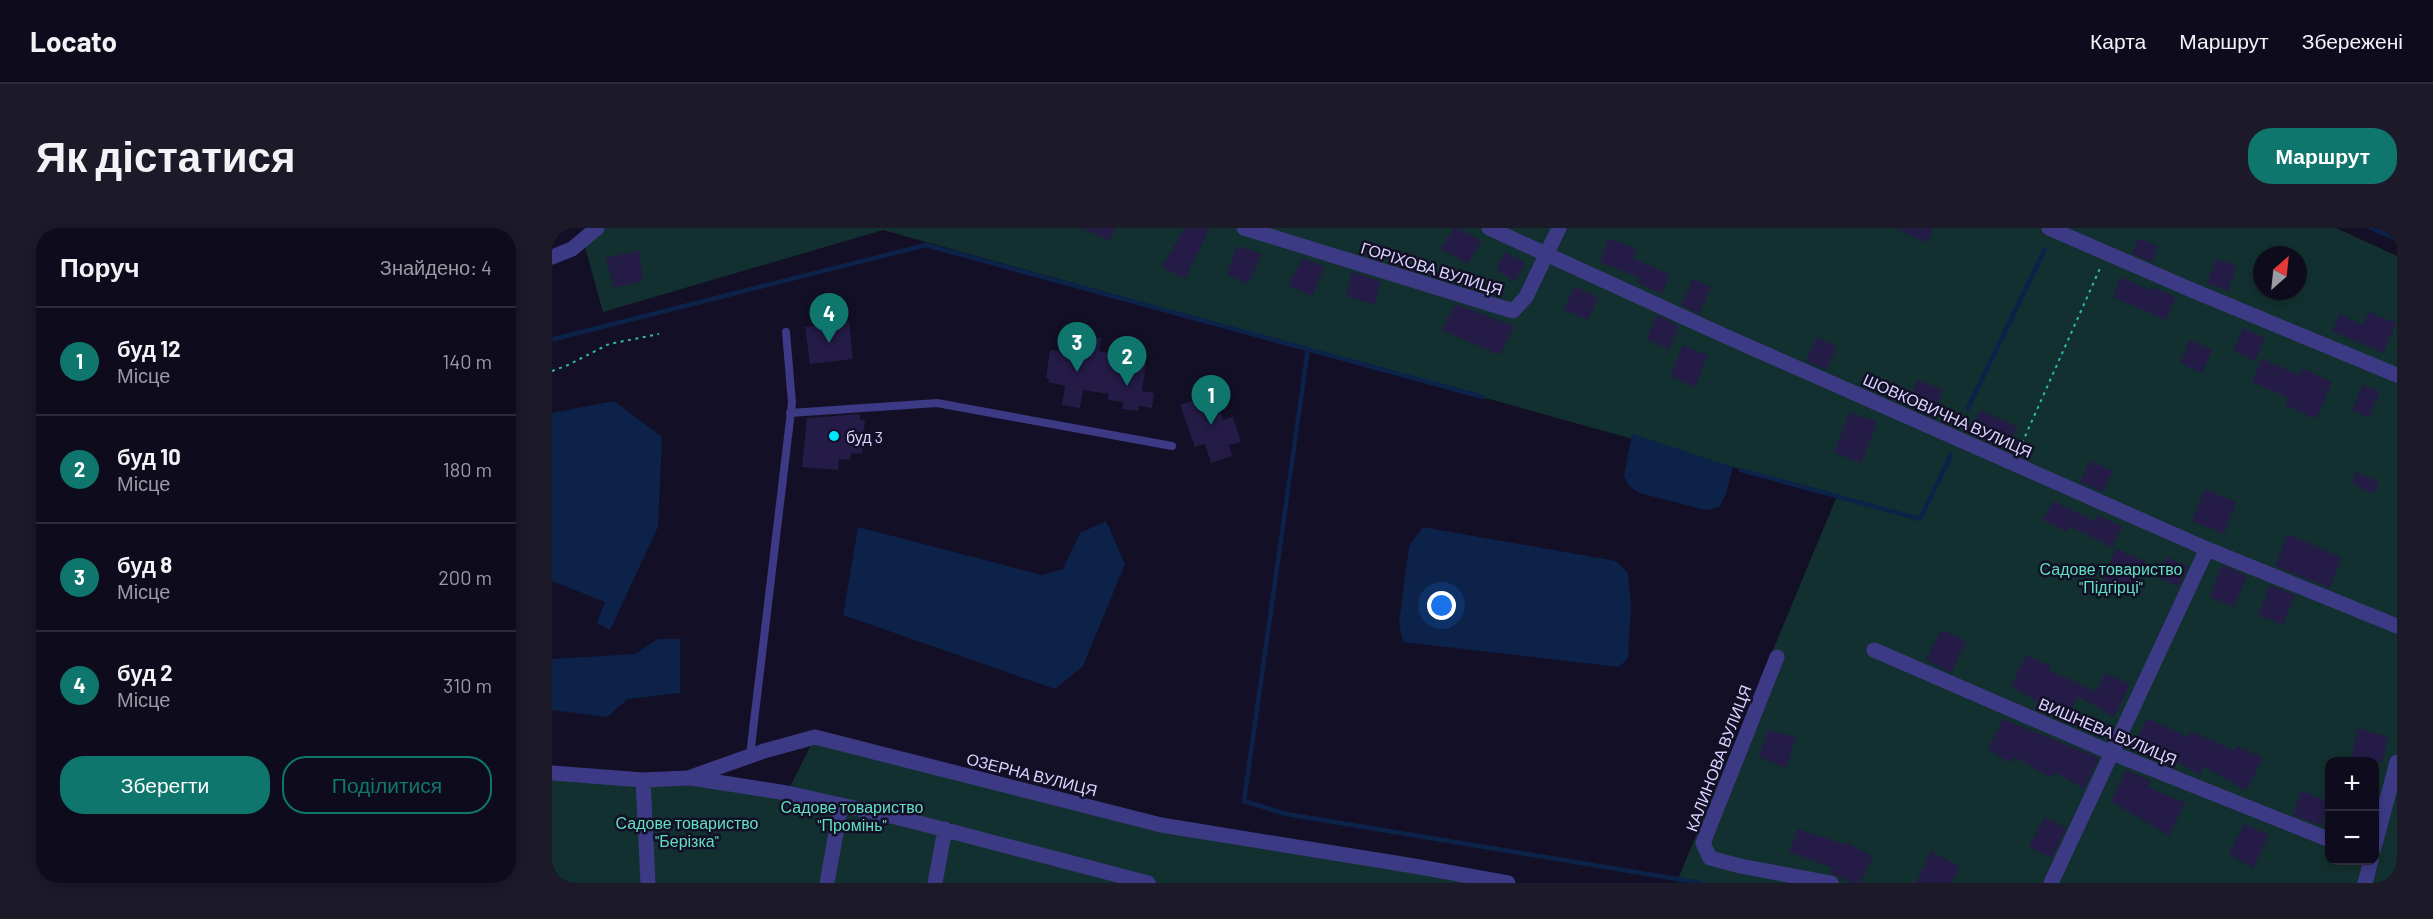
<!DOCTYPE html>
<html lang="uk">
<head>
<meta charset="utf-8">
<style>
  :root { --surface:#0e0b1c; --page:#1c1929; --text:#f1f3f6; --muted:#9b9ba3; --line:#2e2b3b; --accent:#0f766e }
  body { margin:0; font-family:Barlow,sans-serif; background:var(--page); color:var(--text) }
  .controls { position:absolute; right:18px; bottom:18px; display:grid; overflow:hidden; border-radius:12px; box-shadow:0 3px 9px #0003 }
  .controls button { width:54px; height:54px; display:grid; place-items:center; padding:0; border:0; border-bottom:2px solid var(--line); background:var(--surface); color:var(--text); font:30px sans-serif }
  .compass { position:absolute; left:1701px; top:18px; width:54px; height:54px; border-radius:50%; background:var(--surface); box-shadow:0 3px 9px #0003; rotate:27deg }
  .you { position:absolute; left:890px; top:378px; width:21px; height:21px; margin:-15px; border:4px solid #fff; border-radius:50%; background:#1a73e8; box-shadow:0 0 0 9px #1a73e833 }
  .badge { display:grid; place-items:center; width:39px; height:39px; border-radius:50%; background:var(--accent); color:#fff; font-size:20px; font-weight:700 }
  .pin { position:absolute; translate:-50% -50px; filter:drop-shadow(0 2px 3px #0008) }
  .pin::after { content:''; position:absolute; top:32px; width:21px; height:18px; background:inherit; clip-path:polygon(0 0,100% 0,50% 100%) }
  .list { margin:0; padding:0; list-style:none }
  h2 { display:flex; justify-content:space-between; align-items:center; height:78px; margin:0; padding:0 24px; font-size:26px }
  h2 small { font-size:20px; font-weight:400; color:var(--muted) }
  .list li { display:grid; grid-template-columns:39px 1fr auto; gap:18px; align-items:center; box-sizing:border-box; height:108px; padding:0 24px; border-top:2px solid var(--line) }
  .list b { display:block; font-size:22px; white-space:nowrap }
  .list p { margin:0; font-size:20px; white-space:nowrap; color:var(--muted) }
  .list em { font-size:20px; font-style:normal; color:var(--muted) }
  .actions { display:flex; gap:12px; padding:18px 24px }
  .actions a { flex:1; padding:14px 0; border:2px solid var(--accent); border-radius:24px; text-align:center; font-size:21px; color:var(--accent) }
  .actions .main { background:var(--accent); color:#fff }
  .map { position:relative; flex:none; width:1845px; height:655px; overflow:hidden; border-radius:24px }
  header { display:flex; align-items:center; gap:36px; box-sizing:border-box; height:84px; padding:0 30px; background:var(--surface); border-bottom:2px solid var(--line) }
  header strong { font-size:28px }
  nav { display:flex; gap:33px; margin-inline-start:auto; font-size:21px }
  .intro { display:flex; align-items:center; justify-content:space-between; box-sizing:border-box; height:144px; padding:0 36px }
  h1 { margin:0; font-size:42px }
  .button { padding:15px 27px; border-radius:24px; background:var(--accent); color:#fff; font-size:21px; font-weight:700 }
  main { display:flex; gap:36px; padding:0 36px }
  aside { flex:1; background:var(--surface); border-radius:24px; box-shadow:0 3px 9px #0003 }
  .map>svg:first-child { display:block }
  .green { fill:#12302f; fill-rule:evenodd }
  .water { fill:#0c2248 }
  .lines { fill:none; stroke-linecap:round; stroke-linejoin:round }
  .stream { stroke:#0c2248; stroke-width:4.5 }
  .building { fill:#241b47 }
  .path { stroke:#2fb8b0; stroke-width:2; stroke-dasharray:3 4.5; stroke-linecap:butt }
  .service { stroke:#3d3a85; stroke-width:8 }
  .minor { stroke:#3d3a85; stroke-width:15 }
  .poi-dot { fill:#00e5ff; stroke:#130f26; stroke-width:2 }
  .labels { text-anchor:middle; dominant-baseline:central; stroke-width:5; stroke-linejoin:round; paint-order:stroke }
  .street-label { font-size:16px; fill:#d9d4ff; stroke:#130f26 }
  .poi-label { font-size:16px; fill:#d9d4ff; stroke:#130f26; text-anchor:start }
  .park-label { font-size:16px; fill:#5fe0c0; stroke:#130f26 }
</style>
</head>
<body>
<header>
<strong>Locato</strong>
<nav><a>Карта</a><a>Маршрут</a><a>Збережені</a></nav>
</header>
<div class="intro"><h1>Як дістатися</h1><a class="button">Маршрут</a></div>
<main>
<aside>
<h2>Поруч<small>Знайдено: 4</small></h2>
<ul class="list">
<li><span class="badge">1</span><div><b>буд 12</b><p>Місце</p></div><em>140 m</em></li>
<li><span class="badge">2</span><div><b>буд 10</b><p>Місце</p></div><em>180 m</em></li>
<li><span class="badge">3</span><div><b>буд 8</b><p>Місце</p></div><em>200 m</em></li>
<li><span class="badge">4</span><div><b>буд 2</b><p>Місце</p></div><em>310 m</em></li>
</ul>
<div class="actions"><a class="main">Зберегти</a><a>Поділитися</a></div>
</aside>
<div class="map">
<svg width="1845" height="655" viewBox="0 0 1845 655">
  <rect width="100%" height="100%" fill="#130f26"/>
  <!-- green -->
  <path class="green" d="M45,0H1784L1845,28V655H1147L1126,651L1285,268L331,2L51,84L31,12ZM1710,27H1746V63H1710ZM1778,534H1822V632H1778Z
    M263,509L609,597L956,655H0V545L235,565Z"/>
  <!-- water -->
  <path class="water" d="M62,173L110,209L106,299L58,402L45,395L53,374L0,353V185Z
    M1080,206L1181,239L1174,266L1167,279L1154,282L1087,265L1077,258L1072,248Z
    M554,293L573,336L531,438L503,461L291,387L306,299L490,347L511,341L528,305Z
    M871,299L1064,333L1076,345L1079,380L1076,430L1067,439L851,414L847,395L857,318Z
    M106,411H128V465L76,471L55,489L0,482V431L83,426Z"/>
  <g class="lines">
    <!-- stream -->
    <path class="stream" d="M1819,0L1845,11
      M2,111L374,17L931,169
      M756,121L692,573L734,586L1149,655
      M1416,180L1493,21
      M1189,242L1368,291L1399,227"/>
  </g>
  <!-- building -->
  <path class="building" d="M529,0H563L558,13Z
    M632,0H658L633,51L610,39Z
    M902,0H906L929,13L916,36L889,21Z
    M1343,0H1382L1375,15Z
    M1057,10L1085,21L1081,30L1118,47L1109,66L1085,55L1088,50L1048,34Z
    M1586,10L1606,18L1600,34L1580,26Z
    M685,18L710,26L696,56L675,46Z
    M87,23L91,53L62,60L54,30Z
    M953,24L973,35L963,53L944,42Z
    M751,30L773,39L760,68L736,57Z
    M1664,31L1685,38L1676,63L1655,55Z
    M800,44L829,53L822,77L794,68Z
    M1569,49L1600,63L1602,59L1624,69L1614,92L1561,69Z
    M1141,51L1159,59L1147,86L1129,77Z
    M1022,59L1046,69L1036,92L1012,82Z
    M904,76L962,98L948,127L889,102Z
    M1817,84L1844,95L1831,125L1780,103L1788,86L1811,97Z
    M1105,87L1127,98L1117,121L1095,111Z
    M297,93L301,131L258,136L253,99Z
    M1691,100L1713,110L1703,133L1681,123Z
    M530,107L549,110L547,123L559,126L558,131L594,136L590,163L602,165L600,180L587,178L586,183L570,181L571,174L556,172L557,166L531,162L528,180L510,177L513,158L496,154L497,151L494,150L498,122L527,126Z
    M1265,109L1285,119L1274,142L1254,133Z
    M1638,112L1660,122L1650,145L1628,135Z
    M1131,117L1156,127L1143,159L1118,148Z
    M1710,131L1747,147L1750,140L1780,154L1764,191L1733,177L1736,170L1700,154Z
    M1366,152L1391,162L1380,189L1355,178Z
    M1811,157L1828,164L1817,189L1800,182Z
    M663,166L671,192L681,189L689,214L677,217L680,228L659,235L653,216L643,219L628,177Z
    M1429,182L1465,199L1454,222L1417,205Z
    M1298,184L1325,194L1309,235L1282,225Z
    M308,186V191L313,192L310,226L299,225L298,232L287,231L286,242L250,239L255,190Z
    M1538,233L1561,243L1551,264L1528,254Z
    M1804,244L1827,254L1822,266L1800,255Z
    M1653,261L1684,274L1672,306L1640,293Z
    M1501,273L1543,293L1546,287L1570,299L1560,319L1518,298L1515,304L1491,292Z
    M1736,306L1790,330L1778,360L1723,338Z
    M1564,321L1593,333L1580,363L1551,351Z
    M1615,329L1636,339L1626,359L1606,349Z
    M1670,337L1695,348L1682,379L1657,369Z
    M1718,357L1743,367L1731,397L1706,387Z
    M1389,402L1414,413L1399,445L1374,432Z
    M1474,427L1499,438L1497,442L1544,464L1553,445L1578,456L1562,489L1526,468L1515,491L1459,458Z
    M1595,490L1636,509L1639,503L1683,523L1685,518L1711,530L1694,563L1652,538L1648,547L1608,524L1604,532L1580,521Z
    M1451,491L1547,530L1532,561L1504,544L1500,550L1462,529L1459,535L1436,521Z
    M1806,500L1836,509L1830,534H1798Z
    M1216,502L1244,509L1234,540L1207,529Z
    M1574,542L1599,553L1596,559L1633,575L1617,608L1559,573Z
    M1749,563L1776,573L1770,598L1741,587Z
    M1492,589L1514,600L1500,630L1477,619Z
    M1692,596L1717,607L1701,640L1677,626Z
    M1246,601L1292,616L1293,614L1321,629L1308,655H1300L1278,645L1280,639L1237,624Z
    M1379,623L1408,639L1399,655H1364Z"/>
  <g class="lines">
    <!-- path -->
    <path class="path" d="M0,143L16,137L57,116L107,106
      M1467,222L1549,38"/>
    <!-- service -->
    <path class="service" d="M238,185L385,175L620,218
      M198,527L240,175L234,104"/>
    <!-- minor -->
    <path class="minor" d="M692,0L961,83L974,69L1007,0
      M937,0L1173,108L1655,321L1845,398
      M1497,0L1642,63L1845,147
      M0,29L20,21L45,0
      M1322,422L1560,525L1778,612
      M1225,429L1151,615L1158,630L1188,638L1279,655
      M0,545L91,552L136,550L212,523L263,509L609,597L862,638L956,655
      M139,550L235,565L352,591L596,655
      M91,552L96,655
      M1822,620L1845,534
      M275,655L289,577
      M383,655L393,601
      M1499,655L1655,321
      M1813,655L1819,632"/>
  </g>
  <!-- markers -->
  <circle class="poi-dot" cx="282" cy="208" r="6"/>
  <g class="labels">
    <!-- street labels -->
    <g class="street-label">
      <text transform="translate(880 40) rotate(17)">ГОРІХОВА ВУЛИЦЯ</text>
      <text transform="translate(1396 187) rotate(24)">ШОВКОВИЧНА ВУЛИЦЯ</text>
      <text transform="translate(1556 503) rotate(23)">ВИШНЕВА ВУЛИЦЯ</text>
      <text transform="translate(1166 530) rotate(-69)">КАЛИНОВА ВУЛИЦЯ</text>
      <text transform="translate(480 546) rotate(14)">ОЗЕРНА ВУЛИЦЯ</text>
    </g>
    <!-- poi labels -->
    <g class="poi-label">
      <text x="294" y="208">буд 3</text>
    </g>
    <!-- park labels -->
    <g class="park-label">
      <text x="1559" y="340">Садове товариство<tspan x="1559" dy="18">"Підгірці"</tspan></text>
      <text x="300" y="578">Садове товариство<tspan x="300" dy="18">"Промінь"</tspan></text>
      <text x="135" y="594">Садове товариство<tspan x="135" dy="18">"Берізка"</tspan></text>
    </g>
  </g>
</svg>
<div class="controls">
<button>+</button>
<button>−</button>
</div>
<svg class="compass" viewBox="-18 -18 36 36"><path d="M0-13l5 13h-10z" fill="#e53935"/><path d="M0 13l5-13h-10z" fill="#9b9ba3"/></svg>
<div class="you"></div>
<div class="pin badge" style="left:659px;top:197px">1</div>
<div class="pin badge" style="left:575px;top:158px">2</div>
<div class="pin badge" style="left:525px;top:144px">3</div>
<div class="pin badge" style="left:277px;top:115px">4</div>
</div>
</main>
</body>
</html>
